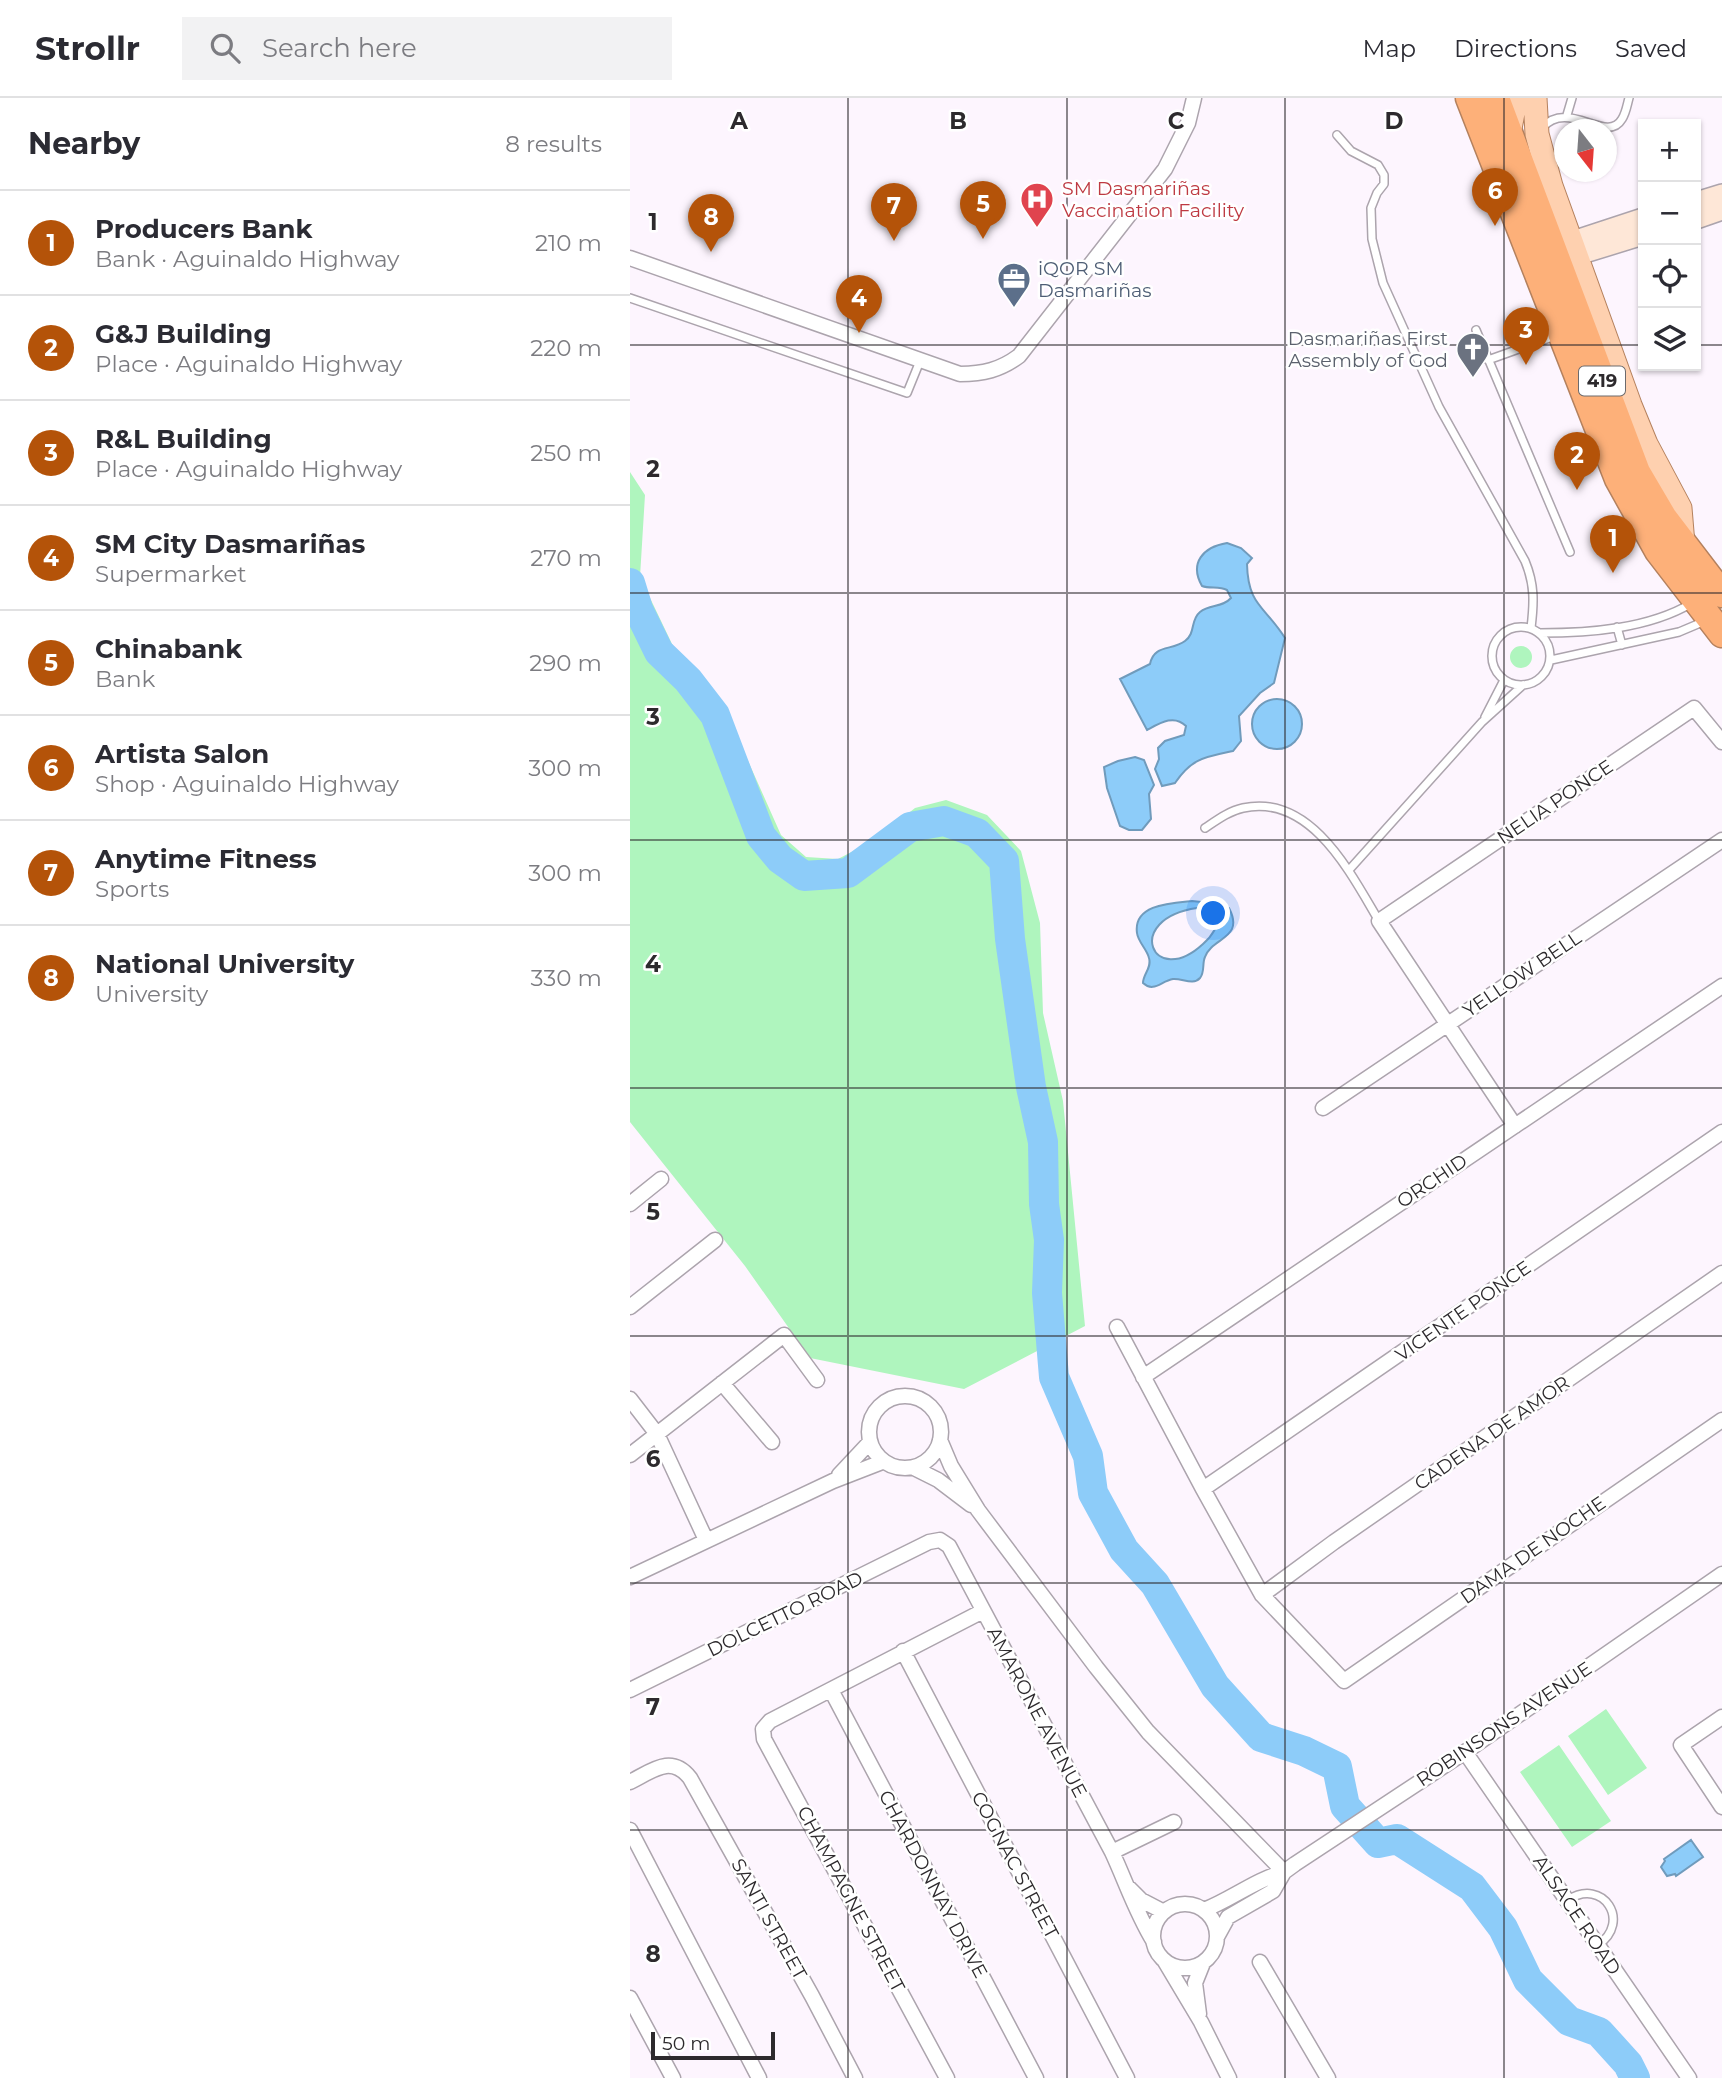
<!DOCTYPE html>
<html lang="en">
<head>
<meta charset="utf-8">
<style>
  :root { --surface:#fff; --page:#f2f2f3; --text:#2b2b33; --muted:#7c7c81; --line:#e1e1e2; --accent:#b45309 }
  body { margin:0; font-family:Montserrat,sans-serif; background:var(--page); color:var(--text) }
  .controls { position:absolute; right:21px; top:21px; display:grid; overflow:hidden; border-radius:0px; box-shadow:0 2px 5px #0004 }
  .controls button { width:63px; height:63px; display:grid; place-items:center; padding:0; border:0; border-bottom:2px solid var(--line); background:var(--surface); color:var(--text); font:35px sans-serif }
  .compass { position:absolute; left:924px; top:21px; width:63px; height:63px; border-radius:50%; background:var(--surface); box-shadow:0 2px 5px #0004; rotate:163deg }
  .scale { position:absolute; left:21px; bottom:18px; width:124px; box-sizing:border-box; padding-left:7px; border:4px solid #2d2a2d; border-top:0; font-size:19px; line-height:24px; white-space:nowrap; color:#2d2a2d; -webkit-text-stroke:5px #fff; paint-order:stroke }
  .you { position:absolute; left:584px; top:816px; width:24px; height:24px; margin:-18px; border:5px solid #fff; border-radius:50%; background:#1a73e8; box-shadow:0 0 0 10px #1a73e833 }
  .badge { display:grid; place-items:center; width:46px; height:46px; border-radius:50%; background:var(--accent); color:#fff; font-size:23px; font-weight:700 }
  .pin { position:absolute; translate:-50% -58px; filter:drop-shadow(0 2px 4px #0008) }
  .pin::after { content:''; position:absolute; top:37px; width:24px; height:21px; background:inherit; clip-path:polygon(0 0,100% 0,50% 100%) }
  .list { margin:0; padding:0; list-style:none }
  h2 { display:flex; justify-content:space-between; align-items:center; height:91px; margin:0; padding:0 28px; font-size:30px }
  h2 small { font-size:23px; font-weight:400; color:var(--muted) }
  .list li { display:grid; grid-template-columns:46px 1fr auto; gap:21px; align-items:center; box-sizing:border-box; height:105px; padding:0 28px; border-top:2px solid var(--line) }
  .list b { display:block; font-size:26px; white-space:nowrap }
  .list p { margin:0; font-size:23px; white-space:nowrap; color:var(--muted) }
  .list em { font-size:23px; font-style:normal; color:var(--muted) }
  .icon { flex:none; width:38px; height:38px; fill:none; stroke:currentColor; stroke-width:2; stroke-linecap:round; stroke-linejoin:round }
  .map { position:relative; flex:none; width:1092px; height:1980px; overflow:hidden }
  header { display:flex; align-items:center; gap:42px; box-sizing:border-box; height:98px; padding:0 35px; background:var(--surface); border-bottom:2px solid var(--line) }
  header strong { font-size:33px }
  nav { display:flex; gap:38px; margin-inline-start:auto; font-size:24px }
  .search { width:490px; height:63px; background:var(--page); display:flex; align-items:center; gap:18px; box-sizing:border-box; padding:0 24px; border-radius:0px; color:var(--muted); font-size:26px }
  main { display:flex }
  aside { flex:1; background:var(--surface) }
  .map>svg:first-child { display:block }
  .green { fill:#aff5be }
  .water { fill:#8dccf9; stroke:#709bbc; stroke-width:2; fill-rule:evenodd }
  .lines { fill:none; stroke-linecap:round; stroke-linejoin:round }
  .river { stroke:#8dccf9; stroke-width:30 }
  .lane-casing { stroke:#aca4ad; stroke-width:10 }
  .street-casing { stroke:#aca4ad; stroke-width:17 }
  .secondary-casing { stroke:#aca4ad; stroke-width:22 }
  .primary-casing { stroke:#b4815e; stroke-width:25 }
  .highway-casing { stroke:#b4815e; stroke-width:29 }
  .lane { stroke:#fff; stroke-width:7 }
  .street { stroke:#fff; stroke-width:14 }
  .secondary { stroke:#fee7d7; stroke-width:19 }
  .primary { stroke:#fed0af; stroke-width:23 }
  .highway { stroke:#fdb079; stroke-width:26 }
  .grid { fill:none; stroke:#2d2a2d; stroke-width:2; stroke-opacity:0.55 }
  .labels { text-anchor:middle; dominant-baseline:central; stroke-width:5; stroke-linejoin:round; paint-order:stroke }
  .shield { fill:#fff; stroke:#6c6a6c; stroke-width:2 }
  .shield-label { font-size:18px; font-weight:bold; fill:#2d2a2d }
  .health-label { font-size:19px; fill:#be3a42; stroke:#fff; text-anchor:start }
  .service-label { font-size:19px; fill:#4e5e75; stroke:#fff; text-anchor:start }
  .worship-label { font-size:19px; fill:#5b616d; stroke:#fff; text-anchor:end }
  .street-label { font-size:19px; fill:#2d2a2d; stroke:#fff }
  .grid-label { font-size:23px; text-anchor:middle; font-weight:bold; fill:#2d2a2d; stroke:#fff; stroke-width:5; stroke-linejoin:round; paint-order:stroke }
</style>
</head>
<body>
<header>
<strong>Strollr</strong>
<div class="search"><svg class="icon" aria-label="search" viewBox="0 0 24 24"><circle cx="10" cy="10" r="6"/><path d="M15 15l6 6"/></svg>Search here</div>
<nav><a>Map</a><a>Directions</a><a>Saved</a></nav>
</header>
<main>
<aside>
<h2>Nearby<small>8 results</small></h2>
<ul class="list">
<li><span class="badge">1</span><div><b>Producers Bank</b><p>Bank · Aguinaldo Highway</p></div><em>210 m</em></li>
<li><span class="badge">2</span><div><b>G&amp;J Building</b><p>Place · Aguinaldo Highway</p></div><em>220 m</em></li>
<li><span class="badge">3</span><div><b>R&amp;L Building</b><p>Place · Aguinaldo Highway</p></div><em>250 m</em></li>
<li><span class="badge">4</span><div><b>SM City Dasmariñas</b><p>Supermarket</p></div><em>270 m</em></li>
<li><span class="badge">5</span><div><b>Chinabank</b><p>Bank</p></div><em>290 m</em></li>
<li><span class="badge">6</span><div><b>Artista Salon</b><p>Shop · Aguinaldo Highway</p></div><em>300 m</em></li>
<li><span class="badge">7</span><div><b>Anytime Fitness</b><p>Sports</p></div><em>300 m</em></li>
<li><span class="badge">8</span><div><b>National University</b><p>University</p></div><em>330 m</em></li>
</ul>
</aside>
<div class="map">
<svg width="1092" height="1980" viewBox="0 0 1092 1980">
  <rect width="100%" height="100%" fill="#fdf5fe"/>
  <!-- green -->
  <path class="green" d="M0,374L15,397L10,479L43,548L94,609L151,737L176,759L208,761L246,741L285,710L316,702L357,717L391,753L410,825L413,915L433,1003L455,1228L334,1291L180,1260L115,1168L0,1024Z
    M880 559a11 11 0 1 1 22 0a11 11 0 1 1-22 0Z
    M976,1611L1017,1670L978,1697L938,1638Z
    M929,1647L981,1723L942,1749L890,1674Z"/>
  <!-- water -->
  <path class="water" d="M597,445L611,450L622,460L617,466C618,508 635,508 655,540L644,585L630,595L609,618L611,643L603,653C575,659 562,660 545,685L532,688L525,671L529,661L528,650L535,643L554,637L556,628C544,616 530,625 517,632L490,581L520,566C524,546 542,553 555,543C566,535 560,522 570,514C580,506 592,510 601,500L597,492C589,488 580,491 572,488C559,465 573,449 597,445Z
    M622 626a25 25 0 1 1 50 0a25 25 0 1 1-50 0Z
    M505,659L514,662L524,687L519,696L521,721L512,732H499L490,728L477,690L474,669L488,663Z
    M562,803L581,805L599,810C615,841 582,839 575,859C572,865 575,874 570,880C563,888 552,880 543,881C531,883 524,895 513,885C513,876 522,870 519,860C517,851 508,844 507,835C503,806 542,805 562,803ZM567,810L580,812L588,818C588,829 581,839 573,846C523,892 492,821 567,810Z
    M1061,1742L1073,1759L1046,1778L1045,1776L1037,1778L1031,1769L1035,1763L1034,1761Z"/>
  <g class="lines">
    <!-- river -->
    <path class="river" d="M0,485L8,511L29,554L58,582L85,617L131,738L150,761L174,778L218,775L280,729L314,723L347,735L374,763L380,841L401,989L413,1044L414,1106L419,1142L417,1195L424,1279L458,1358L463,1395L494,1452L525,1486L585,1588L631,1639L674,1653L707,1669L715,1708L748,1745L767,1741L842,1789L873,1830L898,1882L939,1923L969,1934L998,1966L1005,1980"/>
    <defs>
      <path id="lane" d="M937,17L942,0
        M912,30C938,0 977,47 992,21C996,15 997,7 999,0
        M707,37L721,53L748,67L754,77V86L747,95L741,110L742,141L753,185L809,309L895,463C905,487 904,505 901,530
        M0,200L277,295L290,263
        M846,232L940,454
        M858,262L925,238
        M862 558a29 29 0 1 1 58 0a29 29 0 1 1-58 0Z
        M987,529L992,547
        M910,535C959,535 1018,531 1062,505
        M921,562L1049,534L1075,523
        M855,619L874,582
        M575,730C587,722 599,713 613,710C681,695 721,776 749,823
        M719,772L852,624L893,587
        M938,1802C973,1779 1002,1824 968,1847"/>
      <path id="street" d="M0,160L330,276C353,276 370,272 389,258L535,71L558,25L564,0
        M693,1010L1092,742
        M885,1028L749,823L1064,610L1092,644
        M0,1106L31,1081
        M0,1209L85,1142
        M487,1229L573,1391L632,1497L714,1583L1092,1322
        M513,1279L1092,888
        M92,1285L142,1344
        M239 1334a36 36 0 1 1 72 0a36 36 0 1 1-72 0Z
        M0,1301L27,1336L76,1442
        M310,1342L321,1368L348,1412L466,1569L518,1634L654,1774
        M0,1357L154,1237L187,1282
        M284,1370L308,1382L341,1407
        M209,1377L239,1345
        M573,1391L1092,1034
        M0,1479L203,1383L252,1364
        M632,1497L704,1444L1092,1175
        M273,1553L497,1980
        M0,1592L299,1444L310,1442L319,1448L482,1754C496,1784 506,1815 524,1844
        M201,1592L406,1980
        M1092,1619L1051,1647L1092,1709
        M835,1654L1059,1980
        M0,1684C22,1673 41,1656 60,1680L182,1898L225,1980
        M0,1732L129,1980
        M482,1754L544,1724
        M499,1790L511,1802L534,1814
        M523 1838a32 32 0 1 1 64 0a32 32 0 1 1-64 0Z
        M574,1812C602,1801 625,1782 654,1774
        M587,1839L598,1819L643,1793L654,1774L665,1766L835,1654L1092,1476
        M534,1862L571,1924L599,1980
        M630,1864L698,1980
        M0,1900L43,1980
        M569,1916L565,1885L573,1865
        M317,1980L134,1641L133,1631L140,1623L353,1513"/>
      <path id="secondary" d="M1066,104L1092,96
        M1066,121L1092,112
        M940,144L1013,120
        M945,158L1013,137"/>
      <path id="primary" d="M905,0L907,36L921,88L1000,307L1016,346L1050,410L1053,446
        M879,35L886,0"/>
      <path id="highway" d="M839,0L988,381L1028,453L1092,536
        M866,0L1007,374L1034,420L1092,496"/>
    </defs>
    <!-- lane casing -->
    <use href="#lane" class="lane-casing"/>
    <!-- street casing -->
    <use href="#street" class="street-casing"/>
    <!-- secondary casing -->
    <use href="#secondary" class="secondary-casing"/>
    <!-- primary casing -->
    <use href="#primary" class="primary-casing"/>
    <!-- highway casing -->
    <use href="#highway" class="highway-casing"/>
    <!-- lane -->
    <use href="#lane" class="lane"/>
    <!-- street -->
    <use href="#street" class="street"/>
    <!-- secondary -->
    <use href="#secondary" class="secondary"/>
    <!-- primary -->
    <use href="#primary" class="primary"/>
    <!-- highway -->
    <use href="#highway" class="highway"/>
  </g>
  <!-- grid -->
  <path class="grid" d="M218,0V1980M437,0V1980M655,0V1980M874,0V1980M0,247H1013M1066,247H1092M0,495H1092M0,742H1092M0,990H1092M0,1238H1092M0,1485H1092M0,1732H1092"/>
  <!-- icons -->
  <defs>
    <symbol id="hospital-pin" viewBox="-11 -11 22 30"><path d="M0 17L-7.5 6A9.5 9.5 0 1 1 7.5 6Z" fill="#e0444e" stroke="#fff"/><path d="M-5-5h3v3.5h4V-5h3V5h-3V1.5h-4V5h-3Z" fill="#fff"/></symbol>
    <symbol id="office-pin" viewBox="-11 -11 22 30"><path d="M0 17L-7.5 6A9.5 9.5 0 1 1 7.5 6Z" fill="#5c6f8a" stroke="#fff"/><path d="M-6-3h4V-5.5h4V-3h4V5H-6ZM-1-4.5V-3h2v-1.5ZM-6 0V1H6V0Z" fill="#fff"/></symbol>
    <symbol id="church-pin" viewBox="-11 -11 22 30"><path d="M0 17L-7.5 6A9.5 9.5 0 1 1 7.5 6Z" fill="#6b7280" stroke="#fff"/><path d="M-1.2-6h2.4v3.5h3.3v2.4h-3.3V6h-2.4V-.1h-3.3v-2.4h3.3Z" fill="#fff"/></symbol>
  </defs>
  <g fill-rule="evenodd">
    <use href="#hospital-pin" x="388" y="82" width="38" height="52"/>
    <use href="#office-pin" x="365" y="162" width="38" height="52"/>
    <use href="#church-pin" x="824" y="232" width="38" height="52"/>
  </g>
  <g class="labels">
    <!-- shield labels -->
    <rect class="shield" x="949" y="268.5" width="46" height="29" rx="5"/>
    <g class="shield-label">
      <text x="972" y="283">419</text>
    </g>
    <!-- health labels -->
    <g class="health-label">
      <text x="432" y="90">SM Dasmariñas<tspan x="432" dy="22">Vaccination Facility</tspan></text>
    </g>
    <!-- service labels -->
    <g class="service-label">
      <text x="408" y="170">iQOR SM<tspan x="408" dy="22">Dasmariñas</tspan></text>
    </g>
    <!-- worship labels -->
    <g class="worship-label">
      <text x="818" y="240">Dasmariñas First<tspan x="818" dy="22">Assembly of God</tspan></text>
    </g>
    <!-- street labels -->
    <g class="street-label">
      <text transform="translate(925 704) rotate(-34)">NELIA PONCE</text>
      <text transform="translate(892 876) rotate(-34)">YELLOW BELL</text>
      <text transform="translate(802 1083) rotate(-34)">ORCHID</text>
      <text transform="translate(833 1213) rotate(-35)">VICENTE PONCE</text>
      <text transform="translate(862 1335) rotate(-35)">CADENA DE AMOR</text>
      <text transform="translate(903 1452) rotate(-35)">DAMA DE NOCHE</text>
      <text transform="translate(155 1516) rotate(-26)">DOLCETTO ROAD</text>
      <text transform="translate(407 1614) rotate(62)">AMARONE AVENUE</text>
      <text transform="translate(874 1626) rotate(-34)">ROBINSONS AVENUE</text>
      <text transform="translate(385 1767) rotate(62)">COGNAC STREET</text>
      <text transform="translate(303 1786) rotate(62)">CHARDONNAY DRIVE</text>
      <text transform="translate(221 1801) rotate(62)">CHAMPAGNE STREET</text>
      <text transform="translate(947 1817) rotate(56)">ALSACE ROAD</text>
      <text transform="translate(139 1821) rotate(61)">SANTI STREET</text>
    </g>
  </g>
  <g class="grid-label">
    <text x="109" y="31">A</text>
    <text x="328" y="31">B</text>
    <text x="546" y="31">C</text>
    <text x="764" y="31">D</text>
    <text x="23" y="132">1</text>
    <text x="23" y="379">2</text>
    <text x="23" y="627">3</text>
    <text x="23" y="874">4</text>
    <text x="23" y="1122">5</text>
    <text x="23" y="1369">6</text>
    <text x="23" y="1617">7</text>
    <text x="23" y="1864">8</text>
  </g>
</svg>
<div class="controls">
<button>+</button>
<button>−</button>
<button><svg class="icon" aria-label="locate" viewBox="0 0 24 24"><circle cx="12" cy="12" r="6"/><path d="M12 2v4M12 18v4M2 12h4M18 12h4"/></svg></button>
<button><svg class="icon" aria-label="layers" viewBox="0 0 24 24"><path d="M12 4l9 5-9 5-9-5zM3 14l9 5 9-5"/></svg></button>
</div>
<svg class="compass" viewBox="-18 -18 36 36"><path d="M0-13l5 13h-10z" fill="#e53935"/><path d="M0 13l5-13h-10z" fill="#7c7c81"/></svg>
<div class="scale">50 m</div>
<div class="you"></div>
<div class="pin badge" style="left:983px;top:475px">1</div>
<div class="pin badge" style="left:947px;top:392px">2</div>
<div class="pin badge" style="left:896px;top:267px">3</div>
<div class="pin badge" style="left:229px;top:235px">4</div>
<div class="pin badge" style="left:353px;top:141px">5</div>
<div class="pin badge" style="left:865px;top:128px">6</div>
<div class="pin badge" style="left:264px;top:143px">7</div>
<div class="pin badge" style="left:81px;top:154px">8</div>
</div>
</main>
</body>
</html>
